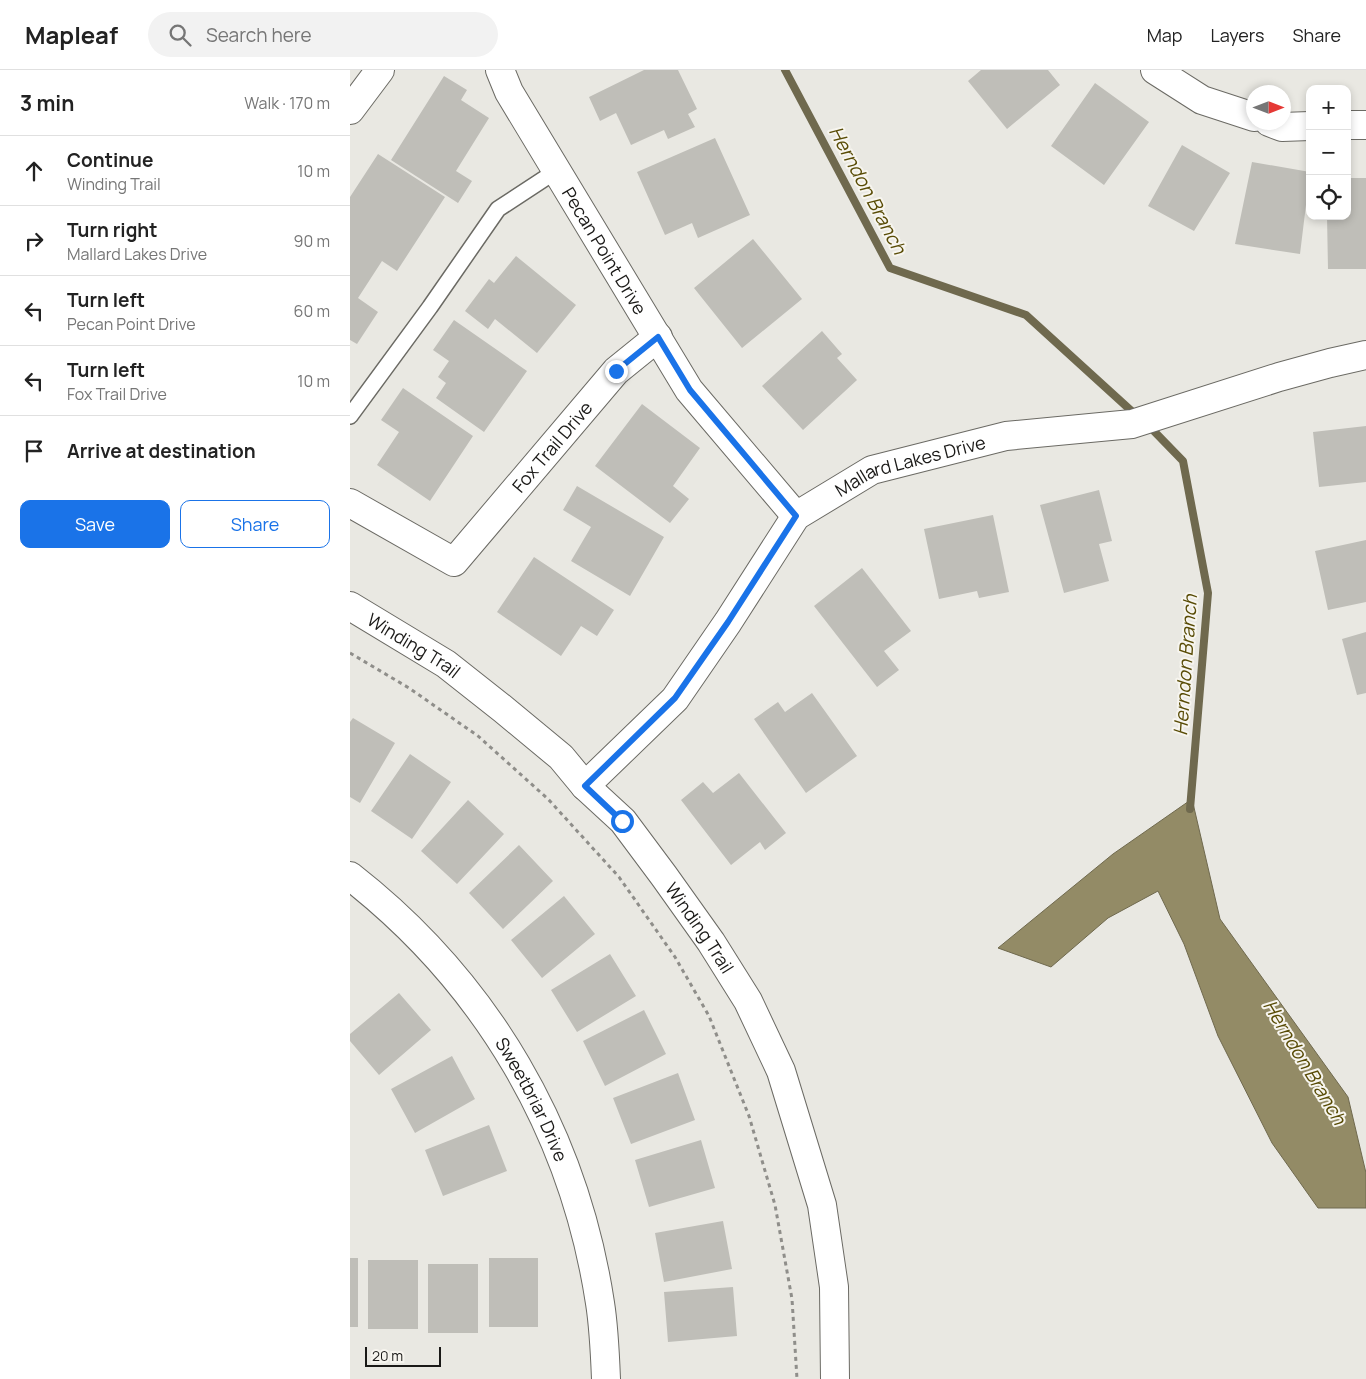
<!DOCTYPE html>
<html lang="en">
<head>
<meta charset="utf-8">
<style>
  :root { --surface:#fff; --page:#f2f2f2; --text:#222; --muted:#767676; --line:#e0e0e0; --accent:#1a73e8 }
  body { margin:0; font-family:Manrope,sans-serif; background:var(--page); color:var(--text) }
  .controls { position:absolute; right:15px; top:15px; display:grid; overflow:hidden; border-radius:10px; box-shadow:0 2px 8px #0003 }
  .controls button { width:45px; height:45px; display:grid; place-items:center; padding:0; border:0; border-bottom:1px solid var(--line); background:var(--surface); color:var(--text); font:25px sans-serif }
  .compass { position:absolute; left:896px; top:15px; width:45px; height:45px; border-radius:50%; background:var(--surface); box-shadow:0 2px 8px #0003; rotate:90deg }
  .scale { position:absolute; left:15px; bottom:12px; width:76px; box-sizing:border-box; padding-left:5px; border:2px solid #1a1917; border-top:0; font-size:14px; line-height:18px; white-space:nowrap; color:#1a1917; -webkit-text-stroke:4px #f7f5ef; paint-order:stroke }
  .stop { position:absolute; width:15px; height:15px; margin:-11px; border:4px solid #1a73e8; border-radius:50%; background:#fff }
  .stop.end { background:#1a73e8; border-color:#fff; box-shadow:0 1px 5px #0008 }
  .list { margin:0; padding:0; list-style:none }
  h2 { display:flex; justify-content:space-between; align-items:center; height:65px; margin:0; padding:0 20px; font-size:21px }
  h2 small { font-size:16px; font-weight:400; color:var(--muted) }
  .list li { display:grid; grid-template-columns:32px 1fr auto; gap:15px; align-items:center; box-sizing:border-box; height:70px; padding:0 20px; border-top:1px solid var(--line) }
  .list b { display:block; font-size:19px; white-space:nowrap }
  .list p { margin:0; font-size:16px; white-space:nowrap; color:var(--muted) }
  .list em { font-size:16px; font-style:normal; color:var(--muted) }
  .actions { display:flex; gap:10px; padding:15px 20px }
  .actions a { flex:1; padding:11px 0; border:1px solid var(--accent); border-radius:10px; text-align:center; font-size:18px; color:var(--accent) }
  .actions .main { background:var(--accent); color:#fff }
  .icon { flex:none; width:28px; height:28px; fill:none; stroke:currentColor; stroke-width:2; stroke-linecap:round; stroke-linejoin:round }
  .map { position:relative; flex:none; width:1016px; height:1309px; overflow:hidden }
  header { display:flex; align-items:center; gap:30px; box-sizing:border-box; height:70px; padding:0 25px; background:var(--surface); border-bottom:1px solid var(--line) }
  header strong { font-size:24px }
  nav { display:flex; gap:28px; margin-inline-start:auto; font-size:18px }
  .search { width:350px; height:45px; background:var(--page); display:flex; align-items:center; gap:12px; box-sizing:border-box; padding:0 18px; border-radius:28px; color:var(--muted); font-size:19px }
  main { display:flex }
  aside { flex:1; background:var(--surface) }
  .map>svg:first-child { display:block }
  .water { fill:#938b66; stroke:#6f694e }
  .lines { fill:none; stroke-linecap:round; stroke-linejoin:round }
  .stream { stroke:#6f694e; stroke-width:8 }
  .building { fill:#bfbeb8 }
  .service-casing { stroke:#6b6a64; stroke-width:18 }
  .minor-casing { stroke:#6b6a64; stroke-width:30 }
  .tertiary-casing { stroke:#6b6a64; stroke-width:30 }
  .path { stroke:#8f8e8a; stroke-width:3; stroke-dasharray:4 4; stroke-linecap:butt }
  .service { stroke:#fff; stroke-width:15 }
  .minor { stroke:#fff; stroke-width:28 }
  .tertiary { stroke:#fff; stroke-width:28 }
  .route { stroke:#1a73e8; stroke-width:6 }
  .labels { text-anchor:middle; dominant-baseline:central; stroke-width:4; stroke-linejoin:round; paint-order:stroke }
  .street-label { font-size:18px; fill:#1a1917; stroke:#f7f5ef }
  .water-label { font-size:19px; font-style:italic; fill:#584b05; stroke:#f7f5ef }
</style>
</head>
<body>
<header>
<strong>Mapleaf</strong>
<div class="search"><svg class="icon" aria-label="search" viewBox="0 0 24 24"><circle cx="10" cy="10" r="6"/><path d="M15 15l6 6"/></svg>Search here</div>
<nav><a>Map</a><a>Layers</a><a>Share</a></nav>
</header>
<main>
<aside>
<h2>3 min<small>Walk · 170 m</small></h2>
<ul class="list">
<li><svg class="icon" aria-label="ahead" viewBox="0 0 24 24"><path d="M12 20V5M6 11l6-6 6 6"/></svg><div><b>Continue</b><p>Winding Trail</p></div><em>10 m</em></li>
<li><svg class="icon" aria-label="right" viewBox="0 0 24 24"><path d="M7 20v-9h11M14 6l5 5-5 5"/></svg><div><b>Turn right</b><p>Mallard Lakes Drive</p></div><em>90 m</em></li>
<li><svg class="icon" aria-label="left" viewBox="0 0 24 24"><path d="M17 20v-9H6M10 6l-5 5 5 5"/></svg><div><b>Turn left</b><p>Pecan Point Drive</p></div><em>60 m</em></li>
<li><svg class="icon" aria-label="left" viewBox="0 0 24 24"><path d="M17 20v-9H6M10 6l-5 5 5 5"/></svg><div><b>Turn left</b><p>Fox Trail Drive</p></div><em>10 m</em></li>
<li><svg class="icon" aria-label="arrive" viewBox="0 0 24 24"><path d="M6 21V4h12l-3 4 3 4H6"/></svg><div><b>Arrive at destination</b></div></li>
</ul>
<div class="actions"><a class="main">Save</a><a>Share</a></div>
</aside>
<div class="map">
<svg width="1016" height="1309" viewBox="0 0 1016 1309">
  <rect width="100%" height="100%" fill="#e9e8e2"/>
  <!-- water -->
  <path class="water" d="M842,729L870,849L998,1027L1016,1103V1138H968L922,1073L868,966L834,874L808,821L758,848L701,897L648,878L763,784Z"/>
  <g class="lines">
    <!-- stream -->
    <path class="stream" d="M435,0L540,198L676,245L787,346
      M798,355L833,391L858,523L840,739"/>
  </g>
  <!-- building -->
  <path class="building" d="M294,0H328L347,39L338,44L345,57L318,69L314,60L281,75L266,43L250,51L239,27Z
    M631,0H698L710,15L657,59L618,11Z
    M94,6L117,20L111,30L139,48L106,101L122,111L108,133L41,90Z
    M745,13L799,52L754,115L701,76Z
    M365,68L400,145L348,168L342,153L315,165L287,102Z
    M832,75L880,103L844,161L798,136Z
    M28,84L95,127L47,201L32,191L8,228L28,242L7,274L0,270V127Z
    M902,92L960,102L950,184L885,174Z
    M997,108H1016V199H978L977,146H997Z
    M403,169L452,229L392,278L344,218Z
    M166,186L226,235L187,283L145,249L138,259L115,241L139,209L144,213Z
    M104,250L177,301L134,362L86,328L96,313L88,307L99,291L83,280Z
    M472,261L492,284L487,288L507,310L453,360L412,316Z
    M53,318L123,366L80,431L27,395L49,362L31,350Z
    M292,334L350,378L323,416L339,429L320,453L245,396Z
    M1016,356V412L969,417L963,362Z
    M227,416L314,467L280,526L221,491L241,457L213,440Z
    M749,420L762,471L749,474L759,511L714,523L690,435Z
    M643,445L659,522L629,528L627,521L589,529L574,459Z
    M1016,470V532L978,540L965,481Z
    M184,487L264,540L247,566L231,556L211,586L147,542Z
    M512,498L561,561L534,581L549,600L527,617L464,536Z
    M1016,562V623L1007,625L992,569Z
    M462,623L507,686L456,723L404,649L428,632L435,642Z
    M3,648L45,673L10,733L0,727V652Z
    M60,684L101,712L62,769L21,741Z
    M389,703L436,763L415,780L410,772L381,795L331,730L353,712L363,723Z
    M118,730L154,764L107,814L71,781Z
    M169,775L203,811L153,859L119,823Z
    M214,826L245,864L192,908L161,870Z
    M260,884L286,926L227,962L201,920Z
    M49,923L81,960L29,1005L0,971V964Z
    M294,940L316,984L255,1016L233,971Z
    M102,986L125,1029L65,1063L41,1019Z
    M328,1003L345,1050L281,1074L263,1028Z
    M139,1055L157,1101L93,1126L75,1080Z
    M351,1070L365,1118L299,1137L285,1090Z
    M373,1151L382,1199L314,1212L305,1163Z
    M0,1188H8V1257H0Z
    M139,1188H188V1257H139Z
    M18,1190H68V1259H18Z
    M78,1194H128V1263H78Z
    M383,1217L387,1266L318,1272L314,1222Z"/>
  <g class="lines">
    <defs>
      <path id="service" d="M0,346L80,237L148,139L206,101"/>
      <g id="minor">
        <path id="s1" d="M150,0L159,22L339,320L446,446"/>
        <path d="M805,0L852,30L904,47"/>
        <path d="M0,40L30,0"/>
        <path d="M919,52L932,57L960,56"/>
        <path d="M997,55H1016"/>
        <path id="s2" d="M0,433L104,492L266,301L308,267"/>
        <path id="s3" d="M0,806C137,913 224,1062 250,1233C254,1258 255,1284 256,1309"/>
      </g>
      <g id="tertiary">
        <path id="s4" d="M0,536L96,594L153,639L211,687L235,716L273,751L314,806L361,872L398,931L431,1001L472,1135L484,1217L485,1309"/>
        <path id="s5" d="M235,716L325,629L378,552L446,446L522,400L656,366L782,354L929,307L980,293L1016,285"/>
      </g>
    </defs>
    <!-- service casing -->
    <use href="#service" class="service-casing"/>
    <!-- minor casing -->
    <use href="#minor" class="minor-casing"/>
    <!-- tertiary casing -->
    <use href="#tertiary" class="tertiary-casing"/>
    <!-- path -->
    <path class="path" d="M0,583L59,618L128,666L198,729L269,807L325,887L359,946L399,1046L425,1135L442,1229L447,1309"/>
    <!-- service -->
    <use href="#service" class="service"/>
    <!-- minor -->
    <use href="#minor" class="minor"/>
    <!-- tertiary -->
    <use href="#tertiary" class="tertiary"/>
  </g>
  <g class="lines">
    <!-- route -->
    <path class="route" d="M266,301L308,267L340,320L446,446L378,552L325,628L235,716L272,751"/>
  </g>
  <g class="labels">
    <!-- street labels -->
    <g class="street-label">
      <text stroke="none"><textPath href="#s1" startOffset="209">Pecan Point Drive</textPath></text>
      <text stroke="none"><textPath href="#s2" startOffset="271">Fox Trail Drive</textPath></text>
      <text stroke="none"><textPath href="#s5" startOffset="471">Mallard Lakes Drive</textPath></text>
      <text stroke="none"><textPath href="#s4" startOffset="75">Winding Trail</textPath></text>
      <text stroke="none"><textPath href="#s4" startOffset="481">Winding Trail</textPath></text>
      <text stroke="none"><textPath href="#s3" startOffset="291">Sweetbriar Drive</textPath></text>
    </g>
    <!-- water labels -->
    <g class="water-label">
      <text transform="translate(518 120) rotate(62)">Herndon Branch</text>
      <text transform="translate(835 595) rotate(-86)">Herndon Branch</text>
      <text transform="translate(955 992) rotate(59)">Herndon Branch</text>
    </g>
  </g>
</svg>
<div class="controls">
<button>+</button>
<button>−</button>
<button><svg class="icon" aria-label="locate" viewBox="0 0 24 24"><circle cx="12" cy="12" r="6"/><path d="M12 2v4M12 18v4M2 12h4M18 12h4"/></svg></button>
</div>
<svg class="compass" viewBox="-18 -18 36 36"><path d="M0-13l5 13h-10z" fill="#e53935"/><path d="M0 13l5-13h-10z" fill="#767676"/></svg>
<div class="scale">20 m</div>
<div class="stop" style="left:272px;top:751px"></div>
<div class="stop end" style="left:266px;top:301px"></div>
</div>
</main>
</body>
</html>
